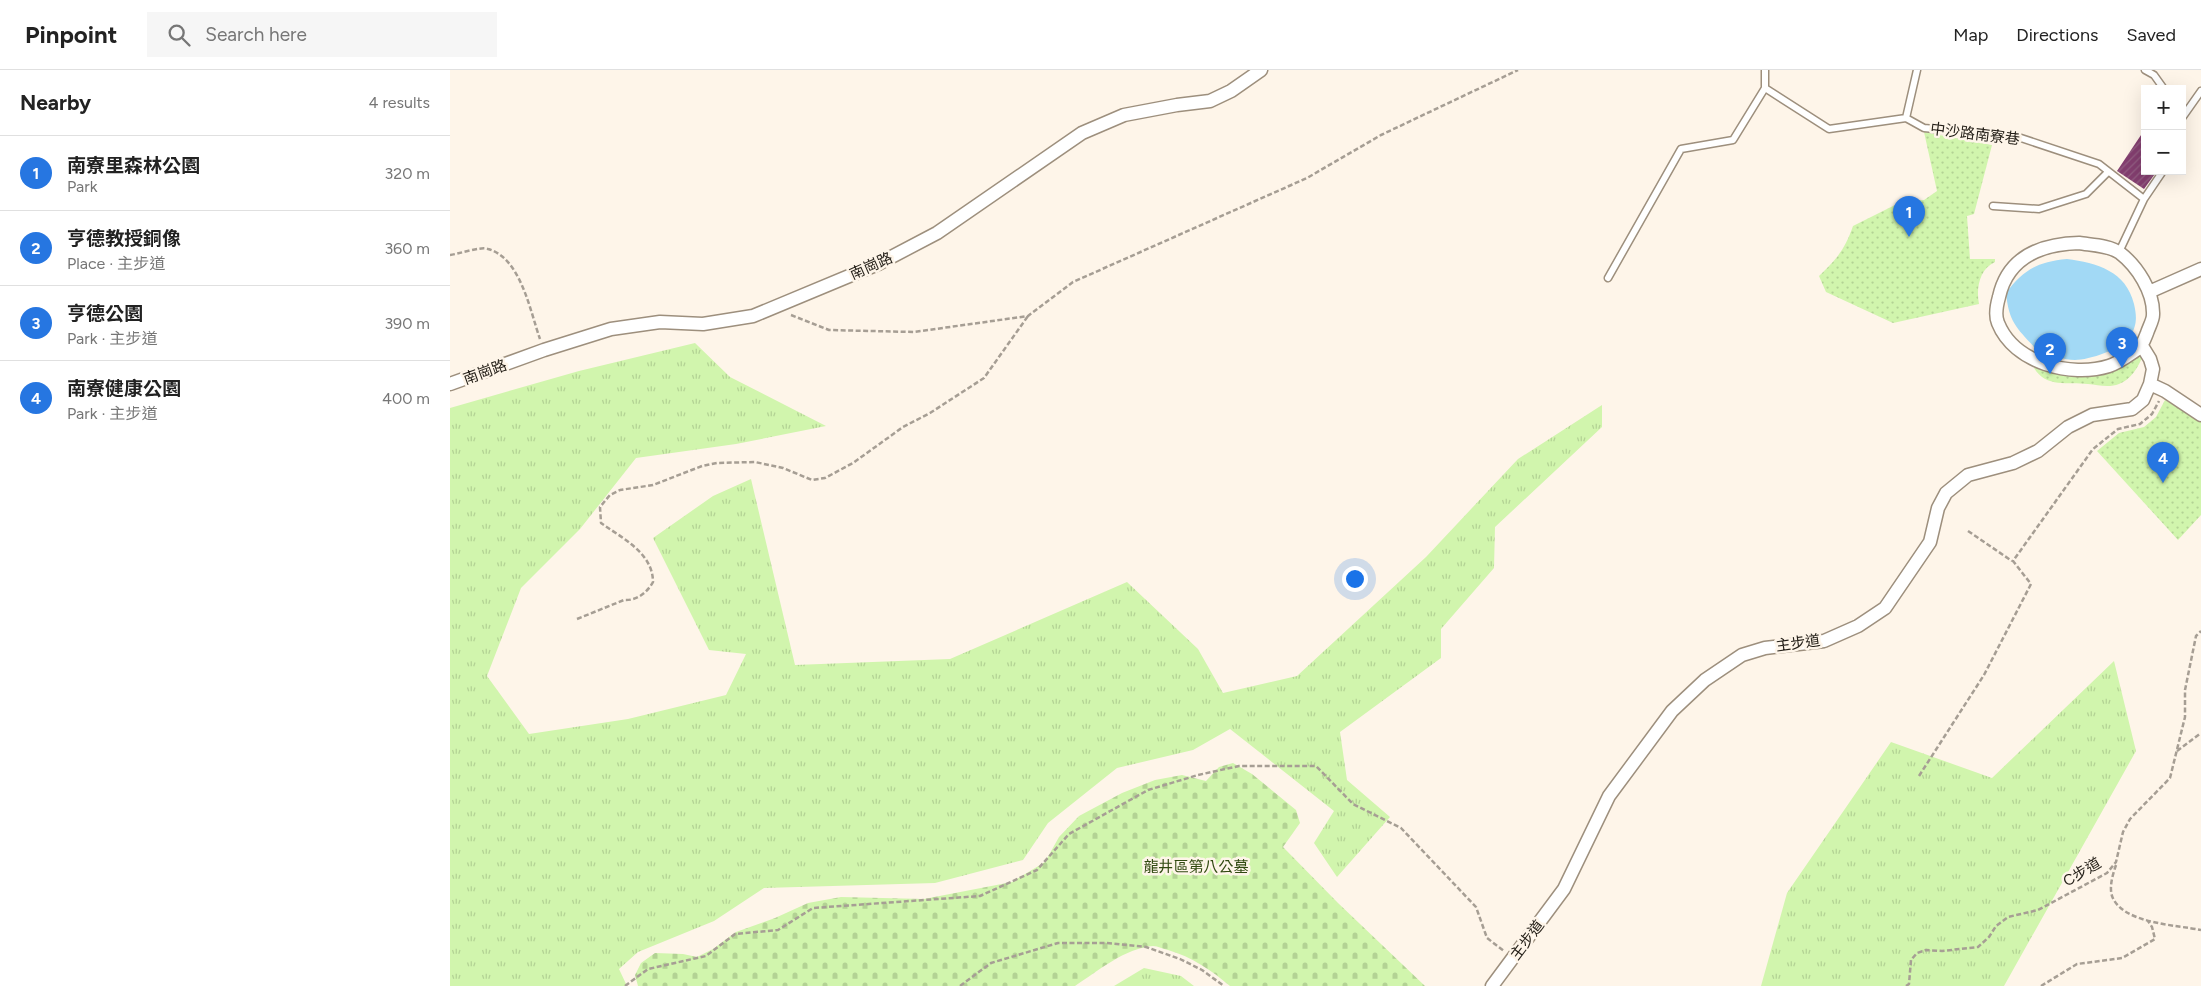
<!DOCTYPE html>
<html lang="en">
<head>
<meta charset="utf-8">
<style>
  :root { --surface:#fff; --page:#f6f6f6; --text:#222; --muted:#767676; --line:#e0e0e0; --accent:#2676e1 }
  body { margin:0; font-family:Figtree,"Noto Sans TC",sans-serif; background:var(--page); color:var(--text) }
  .controls { position:absolute; right:15px; top:15px; display:grid; overflow:hidden; border-radius:0px; box-shadow:0 5px 20px #0002 }
  .controls button { width:45px; height:45px; display:grid; place-items:center; padding:0; border:0; border-bottom:1px solid var(--line); background:var(--surface); color:var(--text); font:25px sans-serif }
  .you { position:absolute; left:904px; top:508px; width:18px; height:18px; margin:-12px; border:4px solid #fff; border-radius:50%; background:#1a73e8; box-shadow:0 0 0 8px #1a73e833 }
  .badge { display:grid; place-items:center; width:32px; height:32px; border-radius:50%; background:var(--accent); color:#fff; font-size:16px; font-weight:700 }
  .pin { position:absolute; translate:-50% -41px; filter:drop-shadow(0 1px 2px #0008) }
  .pin::after { content:''; position:absolute; top:26px; width:18px; height:15px; background:inherit; clip-path:polygon(0 0,100% 0,50% 100%) }
  .list { margin:0; padding:0; list-style:none }
  h2 { display:flex; justify-content:space-between; align-items:center; height:65px; margin:0; padding:0 20px; font-size:21px }
  h2 small { font-size:16px; font-weight:400; color:var(--muted) }
  .list li { display:grid; grid-template-columns:32px 1fr auto; gap:15px; align-items:center; box-sizing:border-box; height:75px; padding:0 20px; border-top:1px solid var(--line) }
  .list b { display:block; font-size:19px; white-space:nowrap }
  .list p { margin:0; font-size:16px; white-space:nowrap; color:var(--muted) }
  .list em { font-size:16px; font-style:normal; color:var(--muted) }
  .icon { flex:none; width:28px; height:28px; fill:none; stroke:currentColor; stroke-width:2; stroke-linecap:round; stroke-linejoin:round }
  .map { position:relative; flex:none; width:1751px; height:916px; overflow:hidden }
  header { display:flex; align-items:center; gap:30px; box-sizing:border-box; height:70px; padding:0 25px; background:var(--surface); border-bottom:1px solid var(--line) }
  header strong { font-size:24px }
  nav { display:flex; gap:28px; margin-inline-start:auto; font-size:18px }
  .search { width:350px; height:45px; background:var(--page); display:flex; align-items:center; gap:12px; box-sizing:border-box; padding:0 18px; border-radius:0px; color:var(--muted); font-size:19px }
  main { display:flex }
  aside { flex:1; background:var(--surface) }
  .map>svg:first-child { display:block }
  .grass { fill:url(#grass-tufts) }
  .cemetery { fill:url(#cemetery-stones) }
  .park { fill:url(#park-dots) }
  .water { fill:#a2d9f5 }
  .building { fill:url(#building-hatch) }
  .lines { fill:none; stroke-linecap:round; stroke-linejoin:round }
  .service-casing { stroke:#9d8f7d; stroke-width:9 }
  .minor-casing { stroke:#9d8f7d; stroke-width:15 }
  .path { stroke:#a69e94; stroke-width:2.5; stroke-dasharray:5 2.5; stroke-linecap:butt }
  .service { stroke:#fff; stroke-width:6 }
  .minor { stroke:#fff; stroke-width:12 }
  .labels { text-anchor:middle; dominant-baseline:central; stroke-width:5; stroke-linejoin:round; paint-order:stroke }
  .street-label { font-size:15px; fill:#231e17; stroke:#fef5e9 }
  .park-label { font-size:15px; fill:#314a11; stroke:#fef5e9 }
</style>
</head>
<body>
<header>
<strong>Pinpoint</strong>
<div class="search"><svg class="icon" aria-label="search" viewBox="0 0 24 24"><circle cx="10" cy="10" r="6"/><path d="M15 15l6 6"/></svg>Search here</div>
<nav><a>Map</a><a>Directions</a><a>Saved</a></nav>
</header>
<main>
<aside>
<h2>Nearby<small>4 results</small></h2>
<ul class="list">
<li><span class="badge">1</span><div><b>南寮里森林公園</b><p>Park</p></div><em>320 m</em></li>
<li><span class="badge">2</span><div><b>亨德教授銅像</b><p>Place · 主步道</p></div><em>360 m</em></li>
<li><span class="badge">3</span><div><b>亨德公園</b><p>Park · 主步道</p></div><em>390 m</em></li>
<li><span class="badge">4</span><div><b>南寮健康公園</b><p>Park · 主步道</p></div><em>400 m</em></li>
</ul>
</aside>
<div class="map">
<svg width="1751" height="916" viewBox="0 0 1751 916">
  <defs>
    <pattern id="grass-tufts" width="24" height="20" patternUnits="userSpaceOnUse" patternTransform="scale(1.25)"><rect width="24" height="20" fill="#d1f5ad"/><path d="M3 7l-1-3M5 7V3M7 7l1-3M15 17l-1-3M17 17v-4M19 17l1-3" fill="none" stroke="#b3d294"/></pattern>
    <pattern id="cemetery-stones" width="16" height="16" patternUnits="userSpaceOnUse" patternTransform="scale(1.25)"><rect width="16" height="16" fill="#d1f5ad"/><path d="M2 7V4a2 2 0 0 1 4 0v3zM10 15v-3a2 2 0 0 1 4 0v3z" fill="#b3d294"/></pattern>
    <pattern id="park-dots" width="8" height="8" patternUnits="userSpaceOnUse" patternTransform="scale(1.25)"><rect width="8" height="8" fill="#d1f5ad"/><path d="M2 2h.1M6 6h.1" fill="none" stroke="#b3d294" stroke-width="1.8" stroke-linecap="round"/></pattern>
    <pattern id="building-hatch" width="6" height="6" patternUnits="userSpaceOnUse" patternTransform="scale(1.25)"><rect width="6" height="6" fill="#833e6f"/><path d="M-1 1l2-2M0 6l6-6M5 7l2-2" fill="none" stroke="#925e82"/></pattern>
  </defs>
  <rect width="100%" height="100%" fill="#fef5e9"/>
  <!-- grass -->
  <path class="grass" d="M245,273L280,307L376,356L286,374L186,388L130,459L71,518L37,606L79,664L178,649L276,625L296,584L259,580L203,468L263,426L301,409L345,595L500,589L677,512L748,579L773,623L847,606L976,487L1068,389L1152,335V357L1045,457L1044,498L991,559V588L890,662L897,710L940,747L887,807L864,773L884,741L780,659L743,680L667,698L598,753L573,790L485,813L314,818L264,851L188,882L169,899L177,916H0V338L129,301Z
    M1664,591L1686,681L1554,916H1311L1337,823L1441,672L1542,708Z
    M694,898L731,906L744,916H664Z"/>
  <!-- cemetery -->
  <path class="cemetery" d="M783,693L802,704L846,740L850,753L833,777L888,833L975,916H780C761,900 742,887 718,880C713,879 708,876 703,876C675,878 648,901 625,916H188L185,905L191,893L205,883L233,884L247,887L263,879L286,862L325,848L358,833L391,827L474,829L562,812L595,792L609,767L629,746L672,723L705,710L732,705L756,711L769,697Z"/>
  <!-- park -->
  <path class="park" d="M1474,62L1542,75L1524,144L1517,146L1520,189H1545V192C1529,199 1526,219 1529,234L1443,253L1376,222L1369,206C1387,189 1395,179 1403,156L1453,131L1474,130L1487,121Z
    M1689,279L1692,288C1687,299 1681,309 1669,314C1659,318 1648,315 1638,314C1618,312 1596,318 1584,298L1590,295L1632,301Z
    M1715,330L1751,352V445L1728,470L1647,381L1669,363L1694,357L1706,347Z"/>
  <!-- water -->
  <path class="water" d="M1617,189C1647,193 1676,201 1684,234C1687,247 1687,255 1680,267C1672,279 1639,290 1625,290C1613,290 1603,286 1593,279H1586C1567,258 1559,253 1556,223C1574,199 1588,192 1617,189Z"/>
  <!-- building -->
  <path class="building" d="M1695,59V101H1707L1694,119L1667,101Z"/>
  <g class="lines">
    <defs>
      <path id="service" d="M1315,0V18L1379,59L1456,48L1474,58L1568,67L1649,94L1694,129L1669,182
        M1695,0L1704,5L1714,19
        M1456,48L1467,0
        M1732,48L1751,21
        M1694,129L1713,101
        M1543,136L1589,139L1636,124L1658,102
        M1158,208L1231,79L1283,70L1315,18"/>
      <path id="minor" d="M1629,173C1641,175 1659,175 1670,183C1687,196 1704,222 1703,245C1703,250 1699,257 1697,263C1695,268 1693,275 1688,279C1679,285 1669,293 1659,296C1621,308 1564,293 1548,253C1545,246 1547,234 1549,227C1558,186 1592,174 1629,173Z
        M1699,222L1751,199
        M0,314L94,280L161,259L210,252L253,254L303,246L428,194L487,163L632,63L674,45L727,35L760,31L781,21L811,0
        M1700,314L1715,321L1751,345
        M1042,916L1114,819L1159,726L1222,641L1255,610L1292,585L1315,578L1374,571L1408,556L1435,538L1480,472L1488,438L1496,423L1518,405L1563,393L1588,381L1618,357L1642,345L1682,339L1693,330L1700,314L1703,299L1700,289L1692,276"/>
    </defs>
    <!-- service casing -->
    <use href="#service" class="service-casing"/>
    <!-- minor casing -->
    <use href="#minor" class="minor-casing"/>
    <!-- path -->
    <path class="path" d="M0,185C9,184 31,176 38,179C71,188 80,241 90,269
      M341,245L379,260L464,262L578,246L623,212L857,108L931,65L1068,0
      M1518,461L1562,491
      M127,549L174,530C186,531 197,523 203,512C203,483 172,468 151,453L150,437L160,425L170,420L203,415L252,396L267,393L305,392L333,398L362,410L375,408L403,393L453,357L480,343L534,308L578,246
      M1727,681L1751,663
      M1469,706L1534,605L1581,514L1563,491L1643,379L1668,359L1690,354L1702,344L1709,331
      M1666,795C1663,804 1659,816 1662,826C1672,854 1728,855 1751,860
      M175,916L198,899L256,886L285,864L328,860L363,838L530,826L587,800L619,764L698,720L748,705L789,696H866L903,734L951,758L1026,837L1037,868L1054,881
      M510,916L541,893L608,873H657L696,877L730,889L752,900L774,916
      M1456,916L1459,914L1461,890L1467,883L1476,880L1492,881L1528,877L1539,867L1546,856L1558,847L1588,840L1657,803L1666,792L1673,762L1680,749L1720,708L1735,647V620L1746,566L1751,561
      M1591,916L1627,894L1672,888L1705,869L1702,857L1698,851"/>
    <!-- service -->
    <use href="#service" class="service"/>
    <!-- minor -->
    <use href="#minor" class="minor"/>
  </g>
  <g class="labels">
    <!-- street labels -->
    <g class="street-label">
      <text transform="translate(1525 64) rotate(7)">中沙路南寮巷</text>
      <text transform="translate(421 196) rotate(-24)">南崗路</text>
      <text transform="translate(35 302) rotate(-20)">南崗路</text>
      <text transform="translate(1348 573) rotate(-8)">主步道</text>
      <text transform="translate(1632 802) rotate(-31)">C步道</text>
      <text transform="translate(1077 870) rotate(-53)">主步道</text>
    </g>
    <!-- park labels -->
    <g class="park-label">
      <text x="746" y="797">龍井區第八公墓</text>
    </g>
  </g>
</svg>
<div class="controls">
<button>+</button>
<button>−</button>
</div>
<div class="you"></div>
<div class="pin badge" style="left:1459px;top:167px">1</div>
<div class="pin badge" style="left:1600px;top:304px">2</div>
<div class="pin badge" style="left:1672px;top:298px">3</div>
<div class="pin badge" style="left:1713px;top:413px">4</div>
</div>
</main>
</body>
</html>
